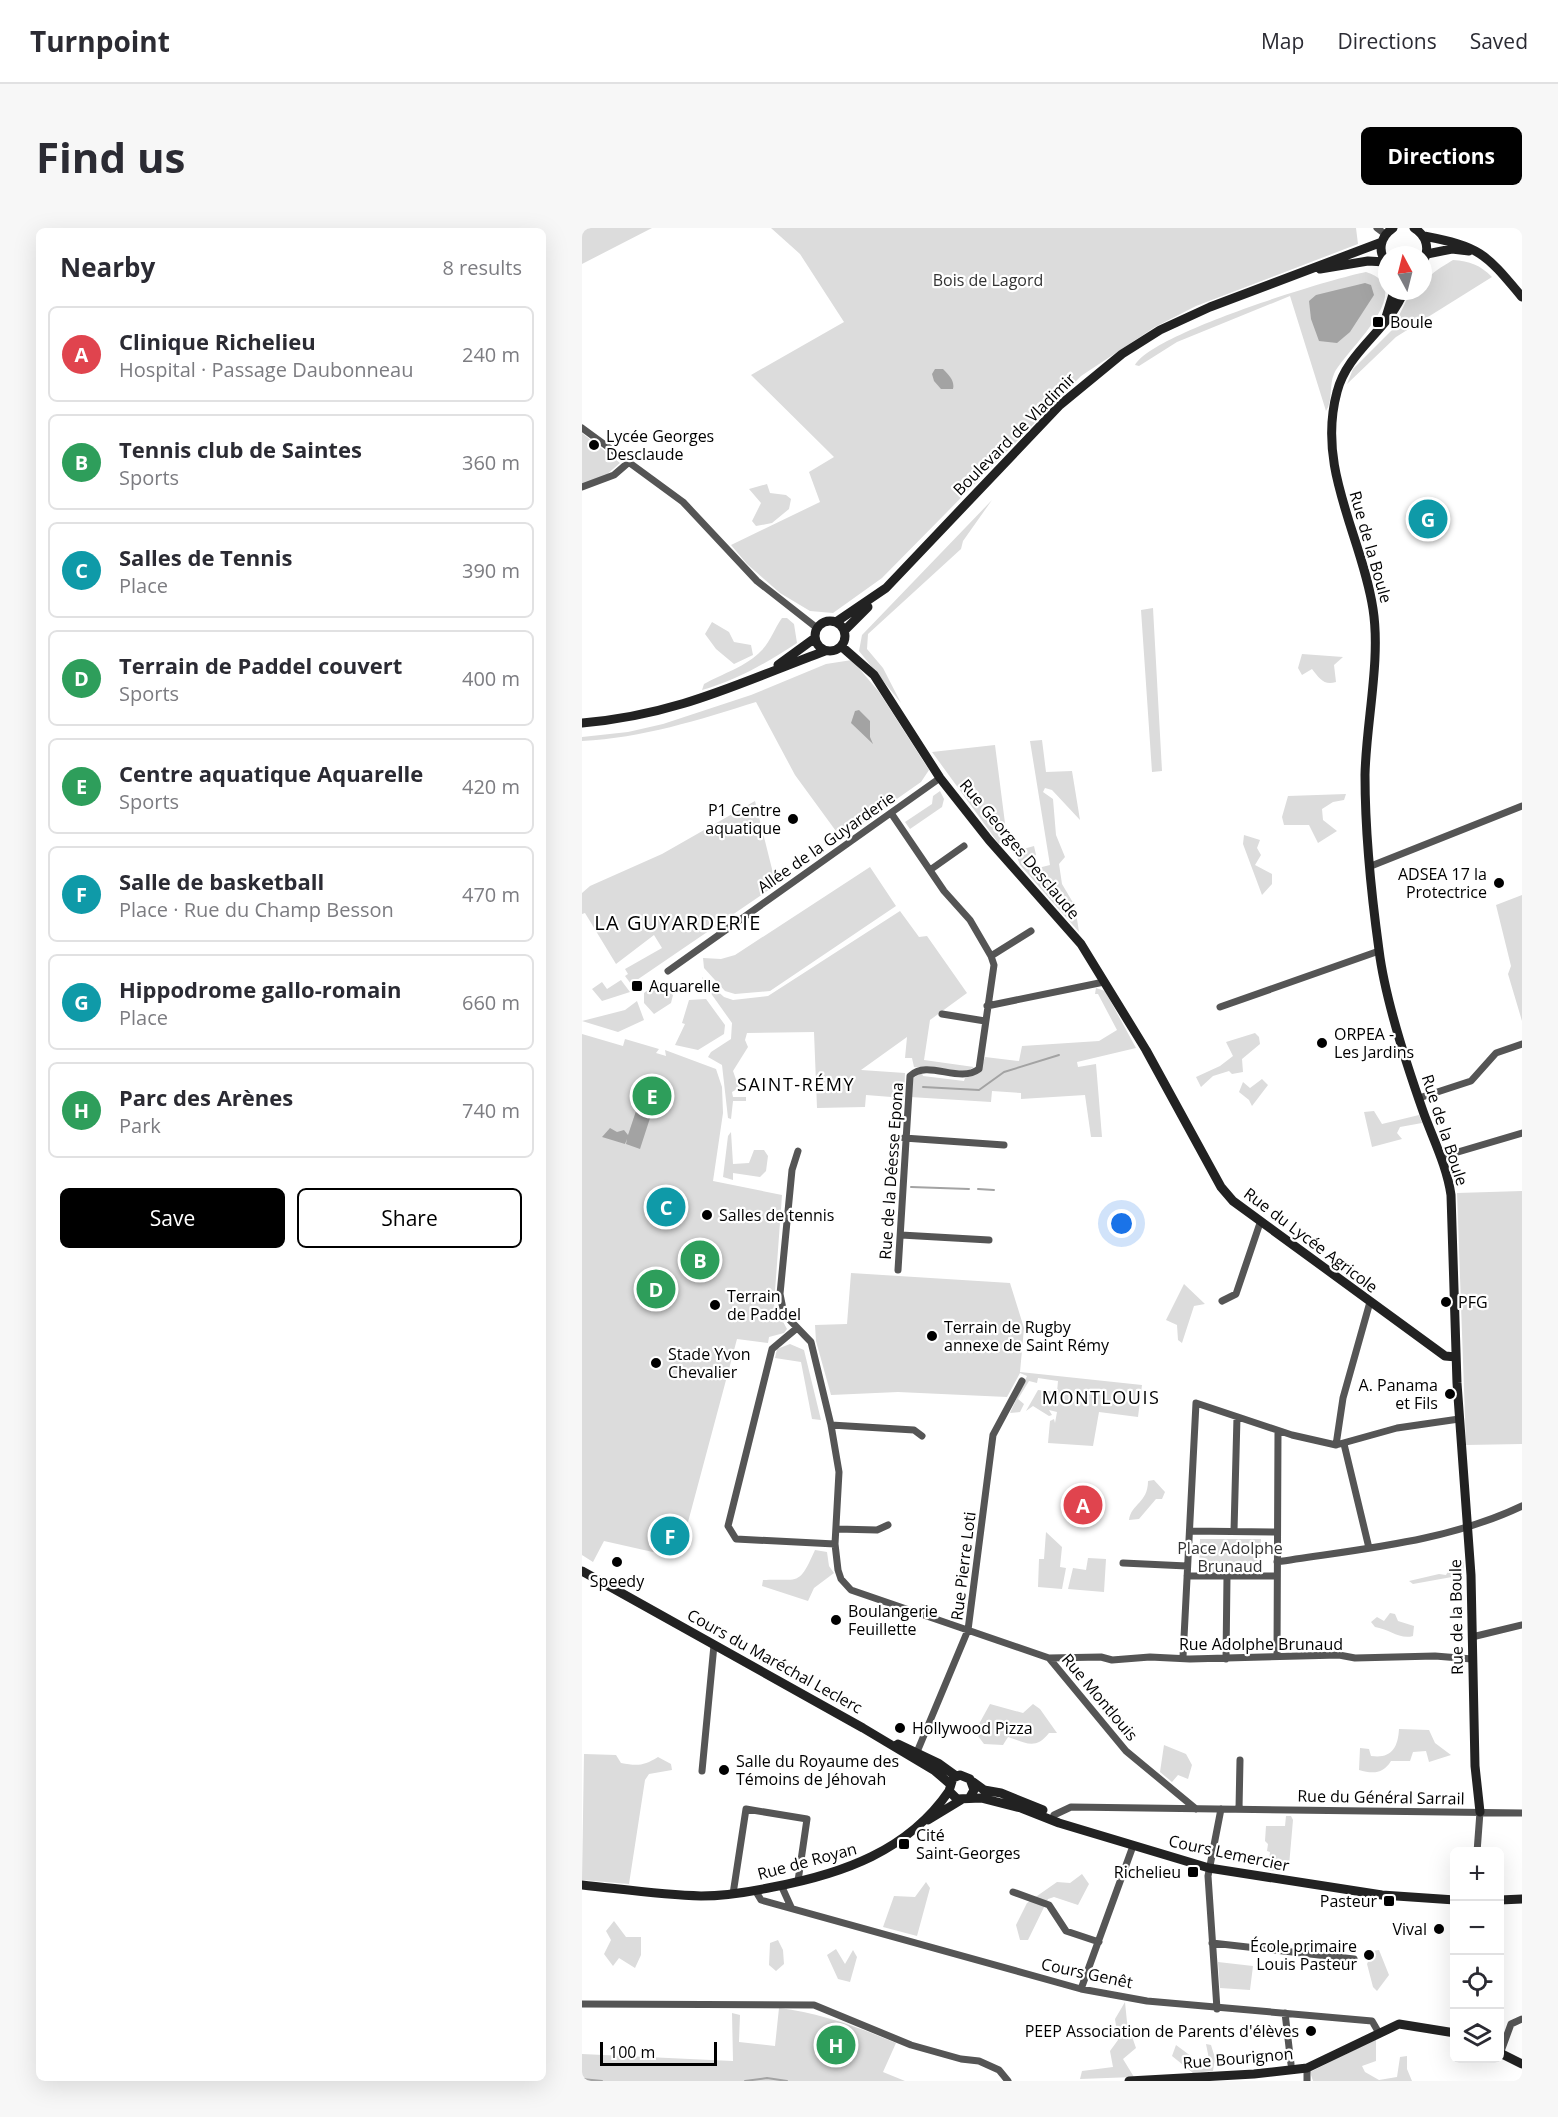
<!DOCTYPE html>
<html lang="en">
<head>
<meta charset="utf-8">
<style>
  :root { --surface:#fff; --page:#f7f7f7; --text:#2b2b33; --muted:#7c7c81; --line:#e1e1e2; --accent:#000 }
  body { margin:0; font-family:"Open Sans",sans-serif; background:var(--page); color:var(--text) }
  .controls { position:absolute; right:18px; bottom:18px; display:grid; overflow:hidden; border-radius:9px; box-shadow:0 6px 24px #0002 }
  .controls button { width:54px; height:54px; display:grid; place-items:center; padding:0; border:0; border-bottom:2px solid var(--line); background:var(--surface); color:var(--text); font:30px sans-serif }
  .compass { position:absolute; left:796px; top:18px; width:54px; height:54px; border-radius:50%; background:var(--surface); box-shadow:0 6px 24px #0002; rotate:353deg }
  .scale { position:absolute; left:18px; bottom:15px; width:117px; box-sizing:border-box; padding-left:6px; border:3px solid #000; border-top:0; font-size:16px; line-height:21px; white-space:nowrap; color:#000; -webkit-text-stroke:4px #fff; paint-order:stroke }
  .you { position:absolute; left:540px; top:996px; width:21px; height:21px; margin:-15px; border:4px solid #fff; border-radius:50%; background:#1a73e8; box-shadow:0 0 0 9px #1a73e833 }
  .badge { display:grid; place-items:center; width:39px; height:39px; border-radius:50%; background:var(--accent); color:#fff; font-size:20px; font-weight:700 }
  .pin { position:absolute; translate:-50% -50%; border:3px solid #fff; box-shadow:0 2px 6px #0006 }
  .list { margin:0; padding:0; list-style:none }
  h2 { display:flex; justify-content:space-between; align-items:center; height:78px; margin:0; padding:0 24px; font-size:26px }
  h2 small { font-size:20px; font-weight:400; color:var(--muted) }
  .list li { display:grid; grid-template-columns:39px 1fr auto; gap:18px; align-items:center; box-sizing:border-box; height:96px; margin:0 12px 12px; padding:0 12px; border:2px solid var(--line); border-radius:9px }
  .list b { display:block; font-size:22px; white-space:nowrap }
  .list p { margin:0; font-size:20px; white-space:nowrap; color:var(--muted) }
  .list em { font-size:20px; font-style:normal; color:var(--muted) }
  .actions { display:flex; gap:12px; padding:18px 24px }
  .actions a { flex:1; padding:14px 0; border:2px solid var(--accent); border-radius:9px; text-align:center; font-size:21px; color:var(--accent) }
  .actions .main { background:var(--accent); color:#fff }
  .icon { flex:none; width:33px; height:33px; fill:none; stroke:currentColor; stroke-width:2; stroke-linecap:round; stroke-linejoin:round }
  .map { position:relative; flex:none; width:940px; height:1853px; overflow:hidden; border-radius:9px }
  header { display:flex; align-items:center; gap:36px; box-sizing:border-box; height:84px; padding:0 30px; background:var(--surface); border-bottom:2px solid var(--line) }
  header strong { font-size:28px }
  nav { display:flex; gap:33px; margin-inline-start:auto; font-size:21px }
  .intro { display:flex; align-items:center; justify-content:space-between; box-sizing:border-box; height:144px; padding:0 36px }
  h1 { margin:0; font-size:42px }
  .button { padding:15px 27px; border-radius:9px; background:var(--accent); color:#fff; font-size:21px; font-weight:700 }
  main { display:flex; gap:36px; padding:0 36px }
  aside { flex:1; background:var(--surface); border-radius:9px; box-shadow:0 6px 24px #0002 }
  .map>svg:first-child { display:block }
  .green { fill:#dcdcdc }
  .water { fill:#a3a3a3 }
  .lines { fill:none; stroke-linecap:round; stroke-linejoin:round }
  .stream { stroke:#a3a3a3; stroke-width:2 }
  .street { stroke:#555; stroke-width:7 }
  .secondary { stroke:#222; stroke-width:9 }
  .poi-dot { fill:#000; stroke:#fff; stroke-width:2 }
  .labels { text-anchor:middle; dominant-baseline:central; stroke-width:4.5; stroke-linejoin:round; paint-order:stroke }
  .park-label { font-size:16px; fill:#333; stroke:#fff }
  .poi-label { font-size:16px; fill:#000; stroke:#fff; text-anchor:start }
  .street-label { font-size:16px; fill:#000; stroke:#fff }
  .neighbourhood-label { font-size:18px; letter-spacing:1.5px; fill:#000; stroke:#fff }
  .quarter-label { font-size:20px; letter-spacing:1.5px; fill:#000; stroke:#fff }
</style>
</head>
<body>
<header>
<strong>Turnpoint</strong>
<nav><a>Map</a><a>Directions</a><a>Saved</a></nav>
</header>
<div class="intro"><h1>Find us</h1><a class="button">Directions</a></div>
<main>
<aside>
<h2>Nearby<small>8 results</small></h2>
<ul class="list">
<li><span class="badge" style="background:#e0444e">A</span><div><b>Clinique Richelieu</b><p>Hospital · Passage Daubonneau</p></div><em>240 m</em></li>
<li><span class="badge" style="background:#2e9e5b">B</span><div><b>Tennis club de Saintes</b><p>Sports</p></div><em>360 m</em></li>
<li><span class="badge" style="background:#0f9aa8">C</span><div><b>Salles de Tennis</b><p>Place</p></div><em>390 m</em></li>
<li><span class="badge" style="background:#2e9e5b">D</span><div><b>Terrain de Paddel couvert</b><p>Sports</p></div><em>400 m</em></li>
<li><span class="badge" style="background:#2e9e5b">E</span><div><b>Centre aquatique Aquarelle</b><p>Sports</p></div><em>420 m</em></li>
<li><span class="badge" style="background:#0f9aa8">F</span><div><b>Salle de basketball</b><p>Place · Rue du Champ Besson</p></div><em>470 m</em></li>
<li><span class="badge" style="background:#0f9aa8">G</span><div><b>Hippodrome gallo-romain</b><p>Place</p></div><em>660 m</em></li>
<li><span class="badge" style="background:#2e9e5b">H</span><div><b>Parc des Arènes</b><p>Park</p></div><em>740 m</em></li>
</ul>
<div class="actions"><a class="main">Save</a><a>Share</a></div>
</aside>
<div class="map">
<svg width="940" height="1853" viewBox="0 0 940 1853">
  <rect width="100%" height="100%" fill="#fff"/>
  <!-- green -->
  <path class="green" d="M0,0H70L0,36Z
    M189,0H774L776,16L614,78L573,99L499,148L300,350L251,385L228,383L198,365L165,336L149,317L238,274L227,244L252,229L169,147L262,94L218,26Z
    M871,32C888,33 898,37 910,49L814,109L765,156L771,141L810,102L826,69L841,63C841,48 860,39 871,32Z
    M784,44C839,61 760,125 752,146C747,157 751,173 744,183L708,68L595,114L557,138L553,137C571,105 744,52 784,44Z
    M0,205L38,235L23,248L0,256Z
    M185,256L188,265L204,267L209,271L207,281L190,295L174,298L170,293L179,275L167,261Z
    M410,272L381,313L379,321L286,406L285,421L301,440L319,475L277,423L280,407Z
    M571,380L580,543L570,544L559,382Z
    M200,390H205L212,396L215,415C184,435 156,452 120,462L122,456C140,446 165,438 179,423C189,413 192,401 200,390Z
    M130,394L147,404L152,414L169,417L171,427L152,436L134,421L123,406Z
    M720,426L761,429L752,437L754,454C742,458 737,450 730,441L720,447L716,440Z
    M270,432L297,464L347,542L339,554L259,610L213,547L174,474C117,492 60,510 0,513V509L46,504L81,496L169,467L244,436Z
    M460,512L464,544L490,543L498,592L470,562L463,560L461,564L471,571L474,607L483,629L477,636L480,656L493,678L497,704L438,637L435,629L438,622L452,618L454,627L445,632L452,641L468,637L448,513Z
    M413,517L424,603L417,616L350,524Z
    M358,563L362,571L360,579L328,601L323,594L350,576L351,568Z
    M764,566L762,572L751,574L740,581L741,592L755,603L736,615L727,597H702L700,589L706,568Z
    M173,573L194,657L49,756L43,748L46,746L43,741L80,720L72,707L34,736L3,685L0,686V665L8,658L80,626Z
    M662,607L678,612L675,620L679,627L673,637L690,646V656L680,667L661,616Z
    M288,639L314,678L188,763L153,766L143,763L122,740L121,730L139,731L153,727Z
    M940,667V793L926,746L929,738L914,677Z
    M318,683L337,709L345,708L385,765L348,792L342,832L392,839L384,844L332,839L330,830H323L325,809L279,842L323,845L322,870L284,867L283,879L235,880L232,804L165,805L163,812L166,819L151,843L157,860L150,864L151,869H164V873H151L149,891L146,890L140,837L126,829L129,824L149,811L150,795L123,757L120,749L142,769L151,772L186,768Z
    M39,752L48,764L20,773L10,761L20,754L25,761Z
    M76,754L91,767L89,775L72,786L62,775V765Z
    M514,760L523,763L554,820L495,834L496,839L514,836L520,909H509L503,867L439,871V865L410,863L409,874L328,869L330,850L340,845L341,848L382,853L383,850C397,846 399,840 403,829L437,833L440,818L517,813L535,802L516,766H513Z
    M124,771L143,797L142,806L116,822L93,817L103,796L100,795L107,772Z
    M55,773L62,792L36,804L0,793L43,782Z
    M673,805L677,809L678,816L660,831L661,844L650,846L647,843L631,848L619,859L614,849L638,838L651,828L644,814Z
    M0,806L41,818L43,811L77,821L74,825L84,828L83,822L134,841L140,859L141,885L131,953L200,967L192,1077L205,1101L202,1105L187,1109L186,1115L155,1111L98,1324H95L93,1329L22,1313L11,1334L0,1327Z
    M680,851L686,857L670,878L667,872L657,864L661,854L668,860Z
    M792,883L800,896L837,887L840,895L818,899L815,905L820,911L790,919L782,884Z
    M149,904L151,936L167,935L172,922H182L186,928L184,943L178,949L151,945V952L141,949L146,908Z
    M940,963V1216L884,1217L875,965Z
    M269,1045L428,1055L442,1100L438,1144L560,1157L556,1189L517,1184L511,1218L466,1215L468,1193L472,1191L473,1195L475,1184L467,1182L470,1187L467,1188L451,1178L444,1183L456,1162L475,1164L476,1153L456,1150L455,1155L447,1153L436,1171L442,1176L438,1184L428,1185L445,1148L438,1145L425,1169L316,1164L249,1167L234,1113L233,1097L265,1096Z
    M602,1056L623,1076L612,1078L600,1115L596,1112L595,1097L584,1092Z
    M208,1116L222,1122L239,1192L230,1191L219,1134L193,1130L195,1121Z
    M572,1252L583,1264L580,1271H574L557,1291L547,1292C549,1276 566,1275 566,1253Z
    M464,1304L480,1319L478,1339L484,1340L480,1361L456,1359L457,1331H462Z
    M618,1311H679L678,1348H617Z
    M233,1322L245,1324L247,1338L252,1345L232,1360L226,1373L180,1358L181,1352C217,1350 216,1360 233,1322Z
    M506,1330L524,1331L522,1364L486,1361L491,1340L504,1342Z
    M882,1334L881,1347L831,1356L827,1353L857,1346L864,1347L869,1338Z
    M808,1385L813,1386L816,1393L832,1398L831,1408C818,1412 807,1401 793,1399L789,1394L795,1389L802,1393Z
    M408,1476L441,1485L451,1476L458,1481L475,1505H467C453,1523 443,1514 426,1509L421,1517L402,1516L390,1500L397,1496Z
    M817,1501L847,1502L853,1515L869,1527L847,1534L844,1523L831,1524L828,1533H809C801,1546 791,1546 777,1542L778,1520L787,1521L789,1528C809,1531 816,1520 817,1501Z
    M582,1517L604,1526L610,1537L606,1551L596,1547L590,1554L578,1544Z
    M2,1526L34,1527L39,1535C55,1538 62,1538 76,1529L89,1536L90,1542L67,1546L63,1552L47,1656L0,1652Z
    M704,1588H709L711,1592L707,1638H703V1644L686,1642L688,1624L685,1623L686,1616L683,1613L684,1598H703Z
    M500,1646L507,1656L496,1677L472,1669L466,1671L446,1712H438L434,1697L445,1675L475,1654L488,1655Z
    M344,1654L348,1660L335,1708L301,1699L312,1668L333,1669Z
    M32,1693L44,1709H59V1727L53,1740L37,1730L31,1738L22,1726L29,1712L24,1703Z
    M196,1712L201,1722L202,1736L194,1743L187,1737L188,1715Z
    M254,1721L263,1736L271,1722L275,1729L268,1754L256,1751L245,1727Z
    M797,1722L807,1747L795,1763L791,1759L785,1736L791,1723Z
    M636,1734L671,1738L668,1762L638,1760Z
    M543,1774L545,1794L554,1820L541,1831L552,1849L498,1851L500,1843L531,1839L528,1823L536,1812L533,1791Z
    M197,1780C238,1785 276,1799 314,1815L301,1844L323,1853H0V1826L151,1833L150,1785L158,1787L157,1814L193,1818Z
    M794,1811V1833L780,1838L783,1844L797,1852L815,1849L818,1829L825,1828V1841L830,1853H731L728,1844Z
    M624,1816L629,1817L633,1830L631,1843L611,1845L590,1828L594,1817L617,1834H624L627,1831Z"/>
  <!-- water -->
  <path class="water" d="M783,55L789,57L792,67L768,104L755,115L737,113L729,91L727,73L734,67Z
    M353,141H361C367,147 373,153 371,161H359L352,153L350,146Z
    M277,482L288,493V509L291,516L269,495L273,483Z
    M54,883L69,887L58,921L44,916L45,911L43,916L20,909L28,900L35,904L42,902L46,907Z"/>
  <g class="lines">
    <!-- stream -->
    <path class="stream" d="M341,859L397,862L422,844L477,827
      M329,959L387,961
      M396,961L412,962
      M0,1851L20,1853
      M163,1853L185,1850L205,1853"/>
    <!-- street -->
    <path class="street" d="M795,0L803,6
      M0,200L101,274L175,353L235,400
      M0,259L32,247L47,234
      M309,585L362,663L388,692L409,728L412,737L397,841C377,856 346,831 328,848L316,1042
      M789,638L940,578
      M348,642L382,618
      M409,728L449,703
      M86,743L358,550
      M405,778L522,754
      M638,779L797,723
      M360,786L403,793
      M837,870L889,853L914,825L940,816
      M322,910L422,917
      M216,923L210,942L198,1066L202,1086L229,1114L249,1197L257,1244L253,1316L256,1342L259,1351L269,1362L467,1430L544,1523L614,1581
      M859,929L940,905
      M319,1007L407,1012
      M640,1073L654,1066L678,995
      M215,1100L190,1121L146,1298L154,1311L253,1316
      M249,1197L332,1202L340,1208
      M762,1216L787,1320
      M754,1217L761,1170L788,1074
      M255,1301L295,1302L306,1297
      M608,1303L695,1304
      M652,1303L655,1189
      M695,1334C777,1321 865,1314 940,1278
      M541,1335L605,1338
      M605,1348H694
      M890,1409L940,1397
      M695,1428L696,1203
      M601,1429L614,1175L710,1207L754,1217L815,1200L877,1191
      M467,1430L519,1429L530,1432L568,1429L608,1431L757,1427L773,1430L853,1428L890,1431
      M644,1431L645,1348
      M335,1524L386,1402L411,1207L440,1153
      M120,1543L132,1417
      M657,1581L658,1532
      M472,1587L489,1579L940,1585
      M895,1624L898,1584
      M199,1657L209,1679
      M173,1662L179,1672L499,1761L565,1773L790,1793L797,1805
      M431,1664L467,1677L484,1703L517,1714
      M151,1666L164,1581L225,1591L216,1653
      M630,1715L772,1731
      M499,1761L551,1618
      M0,1776L232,1777L329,1817L379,1831L397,1833L417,1842L426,1853
      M635,1781L626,1648L639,1581
      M703,1785L709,1836
      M918,1826L929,1796L940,1791
      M725,1840V1853"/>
    <!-- secondary -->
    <path class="secondary" d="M832,0C845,8 848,21 841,34
      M842,8C899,19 903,25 940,69
      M845,26L870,21L887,23
      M805,36C795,23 798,9 811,0
      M738,41L786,33L803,34
      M822,63C807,102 765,123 755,164C734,241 780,308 791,381C799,432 784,495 783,547C783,604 789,664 797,722C803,771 825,838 842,886C852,913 865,939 869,967L875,1155L889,1347L893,1538L898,1584
      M804,89L812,63
      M233 408a15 15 0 1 1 30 0a15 15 0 1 1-30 0Z
      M254,394L304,360L478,177L540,126L578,102L628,79L800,14
      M262,403L286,379
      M259,418L292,447L358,550L407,612L499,716L564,822L639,959L651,973L863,1128L874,1129
      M196,437L233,410
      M0,495C95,487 157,455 243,423
      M0,1343L281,1500L353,1543L367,1555
      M316,1516L356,1535L374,1548
      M391,1554L402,1562L419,1565L461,1582
      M388,1569L392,1562L388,1551L378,1547L371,1550L367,1563L375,1571L399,1570L439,1580L477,1595L627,1640L800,1667L873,1672
      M346,1592L379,1572
      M0,1657C39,1661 79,1667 119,1668C143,1668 167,1664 191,1659C260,1646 326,1623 367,1563
      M918,1672L940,1671
      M918,1825L940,1836
      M547,1853L672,1846L725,1840L817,1796L873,1805"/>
  </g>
  <!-- markers -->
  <g class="poi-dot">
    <rect x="790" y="88" width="12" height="12" rx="3"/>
    <circle cx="12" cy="217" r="6"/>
    <circle cx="211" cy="591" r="6"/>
    <circle cx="917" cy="655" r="6"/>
    <rect x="49" y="752" width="12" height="12" rx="3"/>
    <circle cx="740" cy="815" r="6"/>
    <circle cx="125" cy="987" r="6"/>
    <circle cx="864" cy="1074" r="6"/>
    <circle cx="133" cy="1077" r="6"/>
    <circle cx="350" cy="1108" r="6"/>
    <circle cx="74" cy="1135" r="6"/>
    <circle cx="868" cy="1166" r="6"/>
    <circle cx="35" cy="1334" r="6"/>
    <circle cx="254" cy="1392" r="6"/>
    <circle cx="318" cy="1500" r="6"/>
    <circle cx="142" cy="1542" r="6"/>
    <rect x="316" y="1610" width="12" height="12" rx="3"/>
    <rect x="605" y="1638" width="12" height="12" rx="3"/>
    <rect x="801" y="1667" width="12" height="12" rx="3"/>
    <circle cx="857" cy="1701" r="6"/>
    <circle cx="787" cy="1727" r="6"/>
    <circle cx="729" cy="1803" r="6"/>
  </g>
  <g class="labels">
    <!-- park labels -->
    <g class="park-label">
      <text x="406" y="52">Bois de Lagord</text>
      <text x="648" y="1320">Place Adolphe<tspan x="648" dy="18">Brunaud</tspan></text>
    </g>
    <!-- poi labels -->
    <g class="poi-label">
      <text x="808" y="94">Boule</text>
      <text x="24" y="208">Lycée Georges<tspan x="24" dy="18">Desclaude</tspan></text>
      <text x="199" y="582" text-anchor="end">P1 Centre<tspan x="199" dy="18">aquatique</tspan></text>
      <text x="905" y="646" text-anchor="end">ADSEA 17 la<tspan x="905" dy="18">Protectrice</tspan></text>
      <text x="67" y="758">Aquarelle</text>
      <text x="752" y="806">ORPEA -<tspan x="752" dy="18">Les Jardins</tspan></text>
      <text x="137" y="987">Salles de tennis</text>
      <text x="145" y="1068">Terrain<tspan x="145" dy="18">de Paddel</tspan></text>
      <text x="876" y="1074">PFG</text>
      <text x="362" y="1099">Terrain de Rugby<tspan x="362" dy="18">annexe de Saint Rémy</tspan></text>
      <text x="86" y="1126">Stade Yvon<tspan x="86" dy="18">Chevalier</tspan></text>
      <text x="856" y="1157" text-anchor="end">A. Panama<tspan x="856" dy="18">et Fils</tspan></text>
      <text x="35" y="1353" text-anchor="middle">Speedy</text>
      <text x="266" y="1383">Boulangerie<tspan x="266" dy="18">Feuillette</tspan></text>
      <text x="330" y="1500">Hollywood Pizza</text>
      <text x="154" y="1533">Salle du Royaume des<tspan x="154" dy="18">Témoins de Jéhovah</tspan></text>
      <text x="334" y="1607">Cité<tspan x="334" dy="18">Saint-Georges</tspan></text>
      <text x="599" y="1644" text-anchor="end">Richelieu</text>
      <text x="795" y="1673" text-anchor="end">Pasteur</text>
      <text x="845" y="1701" text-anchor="end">Vival</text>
      <text x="775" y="1718" text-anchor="end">École primaire<tspan x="775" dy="18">Louis Pasteur</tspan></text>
      <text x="717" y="1803" text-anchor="end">PEEP Association de Parents d'élèves</text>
    </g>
    <!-- street labels -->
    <g class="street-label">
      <text transform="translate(432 206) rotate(-45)">Boulevard de Vladimir</text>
      <text transform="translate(789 319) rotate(74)">Rue de la Boule</text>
      <text transform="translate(244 614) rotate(-35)">Allée de la Guyarderie</text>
      <text transform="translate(438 621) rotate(50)">Rue Georges Desclaude</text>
      <text transform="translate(863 902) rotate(72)">Rue de la Boule</text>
      <text transform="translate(309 943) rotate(-86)">Rue de la Déesse Epona</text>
      <text transform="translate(729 1012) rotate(37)">Rue du Lycée Agricole</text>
      <text transform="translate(381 1338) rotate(-83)">Rue Pierre Loti</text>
      <text transform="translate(874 1389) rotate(-91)">Rue de la Boule</text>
      <text x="679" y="1416">Rue Adolphe Brunaud</text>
      <text transform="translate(193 1433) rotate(29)">Cours du Maréchal Leclerc</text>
      <text transform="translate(518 1469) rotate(50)">Rue Montlouis</text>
      <text transform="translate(799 1569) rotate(1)">Rue du Général Sarrail</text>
      <text transform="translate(647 1625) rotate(12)">Cours Lemercier</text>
      <text transform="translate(225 1633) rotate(-15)">Rue de Royan</text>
      <text transform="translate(505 1745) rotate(12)">Cours Genêt</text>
      <text transform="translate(656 1830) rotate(-5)">Rue Bourignon</text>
    </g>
    <!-- neighbourhood labels -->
    <g class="neighbourhood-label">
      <text x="214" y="856">SAINT-RÉMY</text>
      <text x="519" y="1169">MONTLOUIS</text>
    </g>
    <!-- quarter labels -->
    <g class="quarter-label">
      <text x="96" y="694">LA GUYARDERIE</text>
    </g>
  </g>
</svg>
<div class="controls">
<button>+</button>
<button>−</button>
<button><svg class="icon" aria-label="locate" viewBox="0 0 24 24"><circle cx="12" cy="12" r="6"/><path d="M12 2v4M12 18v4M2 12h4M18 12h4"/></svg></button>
<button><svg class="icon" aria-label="layers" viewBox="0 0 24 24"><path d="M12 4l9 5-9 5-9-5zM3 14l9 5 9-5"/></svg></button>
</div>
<svg class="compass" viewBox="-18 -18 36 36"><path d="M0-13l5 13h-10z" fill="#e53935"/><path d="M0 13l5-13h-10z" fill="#7c7c81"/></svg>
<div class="scale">100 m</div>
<div class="you"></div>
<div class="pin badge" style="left:501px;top:1277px;background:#e0444e">A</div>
<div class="pin badge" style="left:118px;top:1032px;background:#2e9e5b">B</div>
<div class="pin badge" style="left:84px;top:979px;background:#0f9aa8">C</div>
<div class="pin badge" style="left:74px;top:1061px;background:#2e9e5b">D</div>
<div class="pin badge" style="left:70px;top:868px;background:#2e9e5b">E</div>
<div class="pin badge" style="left:88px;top:1308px;background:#0f9aa8">F</div>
<div class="pin badge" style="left:846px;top:291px;background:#0f9aa8">G</div>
<div class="pin badge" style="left:254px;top:1817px;background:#2e9e5b">H</div>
</div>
</main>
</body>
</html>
